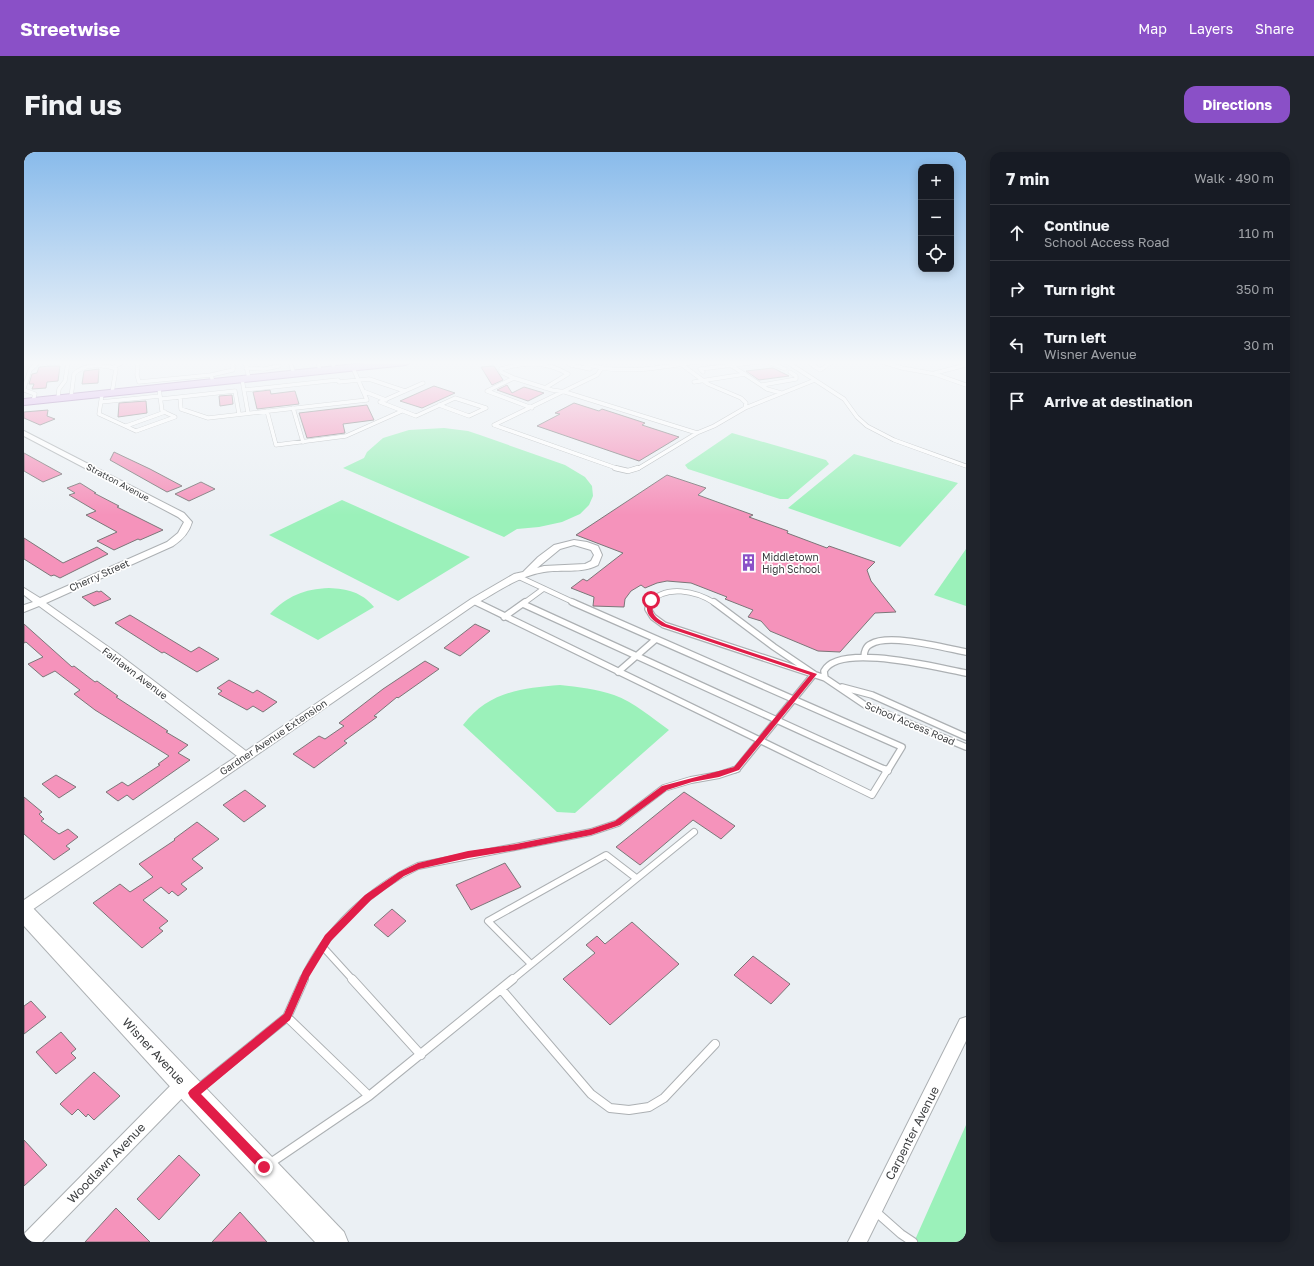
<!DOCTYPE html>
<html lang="en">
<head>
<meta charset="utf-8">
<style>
  :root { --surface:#171b24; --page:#20242c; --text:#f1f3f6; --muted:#9ea1a6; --line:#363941; --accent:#8a50c7 }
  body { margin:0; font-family:"Golos Text",sans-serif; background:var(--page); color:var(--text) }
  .controls { position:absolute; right:12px; top:12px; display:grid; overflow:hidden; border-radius:8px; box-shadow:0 2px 10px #0003 }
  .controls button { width:36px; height:36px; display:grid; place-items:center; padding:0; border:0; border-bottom:1px solid var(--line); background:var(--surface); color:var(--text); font:20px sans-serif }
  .stop { position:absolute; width:12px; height:12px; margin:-9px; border:3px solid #e11d48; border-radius:50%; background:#fff }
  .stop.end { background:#e11d48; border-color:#fff; box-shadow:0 1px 4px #0008 }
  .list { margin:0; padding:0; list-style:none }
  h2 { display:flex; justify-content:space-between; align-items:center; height:52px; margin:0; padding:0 16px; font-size:17px }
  h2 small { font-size:13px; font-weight:400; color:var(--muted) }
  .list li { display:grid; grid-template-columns:26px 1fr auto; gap:12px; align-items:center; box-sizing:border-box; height:56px; padding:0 16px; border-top:1px solid var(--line) }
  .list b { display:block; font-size:15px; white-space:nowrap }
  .list p { margin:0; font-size:13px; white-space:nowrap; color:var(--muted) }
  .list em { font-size:13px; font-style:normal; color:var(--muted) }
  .icon { flex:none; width:22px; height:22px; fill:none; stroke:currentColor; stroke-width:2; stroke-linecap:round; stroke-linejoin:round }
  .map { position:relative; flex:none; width:942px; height:1090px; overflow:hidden; border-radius:12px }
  header { display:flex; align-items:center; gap:24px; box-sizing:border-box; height:56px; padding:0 20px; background:var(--accent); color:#fff }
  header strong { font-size:19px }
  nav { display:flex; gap:22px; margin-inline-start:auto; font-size:14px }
  .intro { display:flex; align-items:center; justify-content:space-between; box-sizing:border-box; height:96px; padding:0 24px }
  h1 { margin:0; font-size:28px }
  .button { padding:10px 18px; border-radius:12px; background:var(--accent); color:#fff; font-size:14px; font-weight:700 }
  main { display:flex; gap:24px; padding:0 24px }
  aside { flex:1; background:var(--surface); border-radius:12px; box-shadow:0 2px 10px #0003 }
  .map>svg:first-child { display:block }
  .green { fill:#9bf1ba }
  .building { fill:#f593bb; stroke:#7b7678 }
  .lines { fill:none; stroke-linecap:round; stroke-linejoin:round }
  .lane-far4-casing { stroke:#acb0b3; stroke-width:4.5 }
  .lane-far3-casing { stroke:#acb0b3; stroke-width:6 }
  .lane-far2-casing { stroke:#acb0b3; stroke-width:8 }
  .lane-far1-casing { stroke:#acb0b3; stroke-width:8 }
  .lane-casing { stroke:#acb0b3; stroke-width:10 }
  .street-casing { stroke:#acb0b3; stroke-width:2 }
  .secondary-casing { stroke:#acb0b3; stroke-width:2 }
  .primary-casing { stroke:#9365a8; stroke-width:2 }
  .lane-far4 { stroke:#fff; stroke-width:3.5 }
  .lane-far3 { stroke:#fff; stroke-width:4.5 }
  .lane-far2 { stroke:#fff; stroke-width:5.5 }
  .lane-far1 { stroke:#fff; stroke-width:6 }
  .lane { stroke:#fff; stroke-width:8 }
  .street { fill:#fff; fill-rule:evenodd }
  .secondary { fill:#fff; fill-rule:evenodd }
  .primary { fill:#dbafec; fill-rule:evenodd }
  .route { fill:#e11d48 }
  .labels { text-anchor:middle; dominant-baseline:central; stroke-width:3.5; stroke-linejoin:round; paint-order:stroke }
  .far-street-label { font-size:9px; fill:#3b3d3f; stroke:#fff }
  .poi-label { font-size:10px; fill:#3b3d3f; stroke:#fff; text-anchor:start }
  .street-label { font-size:10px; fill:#3b3d3f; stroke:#fff }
  .near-street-label { font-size:12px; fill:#3b3d3f; stroke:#fff }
</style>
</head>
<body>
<header>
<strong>Streetwise</strong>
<nav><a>Map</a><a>Layers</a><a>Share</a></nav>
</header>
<div class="intro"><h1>Find us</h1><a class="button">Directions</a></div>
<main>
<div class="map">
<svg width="942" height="1090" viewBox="0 0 942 1090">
  <rect width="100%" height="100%" fill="#ebf0f4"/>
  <!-- green -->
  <path class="green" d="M420,276L444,279L456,283L541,313L561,325L568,334L569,344L565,353L556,362L538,370L515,375L493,377L480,385L319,316L340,306L343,300L359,286L385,278Z
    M708,281L802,308L805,312L764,347H756L664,317L661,313Z
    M830,302L934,331L876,395L764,356Z
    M318,348L446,405L374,449L245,383Z
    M942,397V454L910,443Z
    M305,436C323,437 338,440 350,455L294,488L246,462C263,444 280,437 305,436Z
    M536,533C554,535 573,537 590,543C610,550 628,566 645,578L551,661L533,660L439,573C464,540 497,536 536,533Z
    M942,973V1090H890Z"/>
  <!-- building -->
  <path class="building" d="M27,214H36L34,229L23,230L22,236L8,237L10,232H5L8,222L13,221L15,215Z
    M470,214L479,228L468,233L457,215Z
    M749,216L765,224L735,228L722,219Z
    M75,217L74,231L58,232L60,219Z
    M483,233L488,241L500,235L520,241L504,249L473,238Z
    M410,234L431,241L398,256L376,249Z
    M246,238L247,242L271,239L275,252L233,257L229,240Z
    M208,243L209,252L196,254L195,244Z
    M122,249L123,261L94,265L95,251Z
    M550,251L575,259L578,257L621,271L618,273L655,285L615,309L513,274L536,262L531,261Z
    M343,253L350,268L319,272L321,281L283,286L275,261Z
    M24,258L23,264L31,267L16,273L0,266V260Z
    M90,300L126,317L158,334L143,340L86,308Z
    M0,301L38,322L19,330L0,319Z
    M643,323L682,336L674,343L729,363L725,365L764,379L763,381L803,396L805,394L851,410L843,418L847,429L872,460L851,461L816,500L794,499L746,479L737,469L724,465L729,458L701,447L703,445L667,431L643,429L633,431L621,436L617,433L607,439L601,447L600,455L569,454L570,445L547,436L559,427L563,429L599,401L552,383Z
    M177,330L191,337L165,349L151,342Z
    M56,331L72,341H70L95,354L93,355L139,378L116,388L114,387L90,398L73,389L93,380L62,363L72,359L45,343L51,341L43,336Z
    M0,386L39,411L73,395L84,402L36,426L30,423L27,424L0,407Z
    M73,439L75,440L77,439L87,447L70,454L58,445Z
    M106,463L167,500L175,495L195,507L173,520L140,500L138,501L91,471Z
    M0,472L48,515L50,514L71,530L73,529L94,544L92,545L144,579L142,580L164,593L154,601L166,608L109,648L103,643L94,649L82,640L98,630L104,634L136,613L134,612L145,604L71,558L50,542L56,538L31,519L19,525L4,512L19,505L2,490L0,491Z
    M451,472L466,479L436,504L420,496Z
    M401,509L415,517L374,546L373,545L350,564L353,565L320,589L323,591L290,616L269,602L295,584L301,587L320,574L315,571L359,537Z
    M205,528L229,541L233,538L253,550L239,560L229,554L223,558L194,542L198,539L193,536Z
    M32,623L52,635L35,646L18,632Z
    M221,638L242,654L220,670L199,653Z
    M660,640L711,674L697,687L669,668L616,713L592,695Z
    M0,645L18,660L15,662L20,667L17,669L35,682L44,677L54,685L42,694L46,697L30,708L0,682Z
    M173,670L195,687L168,707L179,716L157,732L163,737L154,744L148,739L145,742L137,735L119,748L144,769L135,776L139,779L118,796L69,751L96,732L106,740L129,725L115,712L151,688L150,687Z
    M481,711L497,735L447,758L432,733Z
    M368,757L382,769L364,785L350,773Z
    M608,770L655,812L586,873L539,827L571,801L562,793L573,784L581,792Z
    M729,804L766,832L747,852L710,823Z
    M7,849L22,865L0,882V854Z
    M37,880L52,897L47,901L52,906L32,922L12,900Z
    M70,920L96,944L70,968L64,962L62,965L54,957L48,963L36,952Z
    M0,988L23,1013L0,1034Z
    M155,1003L176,1023L135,1068L113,1047Z
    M92,1056L126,1090H61Z
    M216,1060L243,1090H188Z"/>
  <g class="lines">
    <defs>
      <path id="lane-far4" d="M114,210L113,223L115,230L187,223L189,230
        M221,210L225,226
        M266,210L270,222
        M294,210L296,219
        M308,210L311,218
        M542,210L547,213L566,217
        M555,210C593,224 633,216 672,210
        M702,210L743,237L757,241
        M744,210L761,217
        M763,210L820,247L833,265L843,274L870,288L942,314
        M784,210L796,218L808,210
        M859,210L878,216L911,222L942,233
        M90,215L99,210
        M222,216L240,217L255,214
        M578,216L573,223L470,273L595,317
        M679,220L676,217L734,210
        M911,221L942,213
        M187,223L209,218V210
        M490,226L477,220V217C501,210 522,209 544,222L521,236
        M218,227L224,261
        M670,230L721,222
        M399,231L356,250L392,264L431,246L462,256
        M738,233L772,227V224L766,220
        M0,236L6,218L15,210
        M0,238L11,242L9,249
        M220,238L314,228L315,230L345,227L381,239
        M339,239L362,248
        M78,242L75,262L112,279L151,265L138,259L135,236
        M47,245L50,222C59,212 81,212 92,217L88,241
        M156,245L157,257L184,266L343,248L329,216
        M34,246L35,237L41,229L44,210
        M137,247L211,239L215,262
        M77,250L136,244
        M415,253L445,264L462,256
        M269,256L279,290
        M508,256L463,239L490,226L528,238L541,240L673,281L690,274L721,256L722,251L717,246L684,232L654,210
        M721,256L791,228
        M243,259L252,293L322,284L378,259
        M102,274L141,260
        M610,317L615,316L673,281"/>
      <path id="lane-far3" d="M591,316L604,319L614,316
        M493,424L551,451
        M450,449L454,451
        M500,451L519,437
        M625,451C642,432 672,439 691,451"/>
      <path id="lane-far2" d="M452,450L797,618
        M548,450L878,595L864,618
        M626,450L624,457L629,465L640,473L801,526L841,553L942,595
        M690,450L750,495L790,522
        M499,452L862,618
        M480,465L501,450
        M840,505C840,500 842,494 847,492C865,481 921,496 942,500
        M594,520L632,487
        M801,526L800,519C815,490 914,516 942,521
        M818,535L848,543L942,585
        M710,618L713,617L790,522"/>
      <path id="lane-far1" d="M795,617L848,643L864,617
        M860,617L864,619
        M299,795L329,828
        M506,811L464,769L582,703L612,726
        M279,828C301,779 347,736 394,714L567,680L594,671L640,636L667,628L695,623L713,617
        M488,828L670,680"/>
      <path id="lane" d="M328,827L397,903
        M477,837L567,942L586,956L605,958L625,955L640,946L691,892
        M263,865L345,944
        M174,937L263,865L280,827
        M245,1012L345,944L489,827
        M851,1059L877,1082L889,1090"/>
      <path id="street" d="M0,279L160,361L168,370C165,381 158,388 149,394L22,451L93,501L222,599L447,447L490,422L499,420L514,405L530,393L550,388L563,390L574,394L578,403L574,413C557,422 538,417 520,420C495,424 475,439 453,451L5,760L0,762V748L213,604L85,505L15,454L0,460V453L9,450L0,443V436L16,446L143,390L154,381L160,370L154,365L0,284ZM550,393L567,398L570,403L567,409L561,412L520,414L513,416L536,397Z
        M942,865V889L843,1090H824L936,867Z
        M160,924L166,926L168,932L166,938L18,1090H0V1082L154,926Z"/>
      <path id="secondary" d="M0,751L7,754L320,1080L324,1090H291L151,940L0,774Z"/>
      <path id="primary" d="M350,210H387L382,213L0,253V247Z"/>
    </defs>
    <!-- lane-far4 casing -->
    <use href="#lane-far4" class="lane-far4-casing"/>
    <!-- lane-far3 casing -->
    <use href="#lane-far3" class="lane-far3-casing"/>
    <!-- lane-far2 casing -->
    <use href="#lane-far2" class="lane-far2-casing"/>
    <!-- lane-far1 casing -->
    <use href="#lane-far1" class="lane-far1-casing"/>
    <!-- lane casing -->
    <use href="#lane" class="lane-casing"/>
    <!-- street casing -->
    <use href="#street" class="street-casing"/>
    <!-- secondary casing -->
    <use href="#secondary" class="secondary-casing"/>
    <!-- primary casing -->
    <use href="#primary" class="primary-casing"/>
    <!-- lane-far4 -->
    <use href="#lane-far4" class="lane-far4"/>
    <!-- lane-far3 -->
    <use href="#lane-far3" class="lane-far3"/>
    <!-- lane-far2 -->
    <use href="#lane-far2" class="lane-far2"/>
    <!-- lane-far1 -->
    <use href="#lane-far1" class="lane-far1"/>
    <!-- lane -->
    <use href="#lane" class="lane"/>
    <!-- street -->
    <use href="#street" class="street"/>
    <!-- secondary -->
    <use href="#secondary" class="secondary"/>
    <!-- primary -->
    <use href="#primary" class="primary"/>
  </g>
  <!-- sky -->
  <linearGradient id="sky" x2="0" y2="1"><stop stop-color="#89bbeb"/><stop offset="0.58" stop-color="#f6f8fa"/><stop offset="1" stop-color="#f6f8fa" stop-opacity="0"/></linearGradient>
  <rect width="942" height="363" fill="url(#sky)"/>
  <!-- route -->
  <path class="route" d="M625,447L630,448C626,461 630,465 642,472L793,522L715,618L695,625L668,630L643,638L596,673L567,683L492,698L444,706L395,717L380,724L347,748L307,789L285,825L266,868L177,942L244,1011L246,1015L244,1019L240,1020L237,1019L166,945L164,941L166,938L260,862L279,819L301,783L341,743L375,720L394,711L444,699L492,692L567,677L591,669L638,634L710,615L786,523L638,474C626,467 619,460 625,447Z"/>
  <!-- icons -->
  <defs>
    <symbol id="building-bare" viewBox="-9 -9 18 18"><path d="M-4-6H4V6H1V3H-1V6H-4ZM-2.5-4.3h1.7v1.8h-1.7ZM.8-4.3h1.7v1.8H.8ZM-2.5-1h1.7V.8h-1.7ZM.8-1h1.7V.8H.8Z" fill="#8a50c7" stroke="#fff" stroke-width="2.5" paint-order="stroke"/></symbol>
  </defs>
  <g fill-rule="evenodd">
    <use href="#building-bare" x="712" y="398" width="25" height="25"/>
  </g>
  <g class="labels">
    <!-- far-street labels -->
    <g class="far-street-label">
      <text transform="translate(94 330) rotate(28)">Stratton Avenue</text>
    </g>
    <!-- poi labels -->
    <g class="poi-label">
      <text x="738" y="405">Middletown<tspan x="738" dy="12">High School</tspan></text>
    </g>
    <!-- street labels -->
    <g class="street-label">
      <text transform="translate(75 423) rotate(-24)">Cherry Street</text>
      <text transform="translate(111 521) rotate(37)">Fairlawn Avenue</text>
      <text transform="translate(886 571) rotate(23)">School Access Road</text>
      <text transform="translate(249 585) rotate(-34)">Gardner Avenue Extension</text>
    </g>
    <!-- near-street labels -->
    <g class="near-street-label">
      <text transform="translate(130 899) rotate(47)">Wisner Avenue</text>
      <text transform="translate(888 981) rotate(-63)">Carpenter Avenue</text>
      <text transform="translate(82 1011) rotate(-46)">Woodlawn Avenue</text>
    </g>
  </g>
</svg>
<div class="controls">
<button>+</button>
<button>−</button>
<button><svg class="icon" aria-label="locate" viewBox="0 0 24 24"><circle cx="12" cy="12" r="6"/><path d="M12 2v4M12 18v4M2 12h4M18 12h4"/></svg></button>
</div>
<div class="stop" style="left:627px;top:448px"></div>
<div class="stop end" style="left:240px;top:1015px"></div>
</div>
<aside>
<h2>7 min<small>Walk · 490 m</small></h2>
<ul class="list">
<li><svg class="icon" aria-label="ahead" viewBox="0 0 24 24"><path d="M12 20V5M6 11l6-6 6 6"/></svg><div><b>Continue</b><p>School Access Road</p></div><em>110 m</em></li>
<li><svg class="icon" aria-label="right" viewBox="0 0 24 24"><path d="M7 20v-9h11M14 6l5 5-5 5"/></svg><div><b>Turn right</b></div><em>350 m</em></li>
<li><svg class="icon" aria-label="left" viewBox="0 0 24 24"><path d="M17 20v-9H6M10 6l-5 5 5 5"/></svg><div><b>Turn left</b><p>Wisner Avenue</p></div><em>30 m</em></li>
<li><svg class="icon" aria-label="arrive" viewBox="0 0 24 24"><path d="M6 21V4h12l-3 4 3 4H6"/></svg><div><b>Arrive at destination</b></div></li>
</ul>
</aside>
</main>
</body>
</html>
